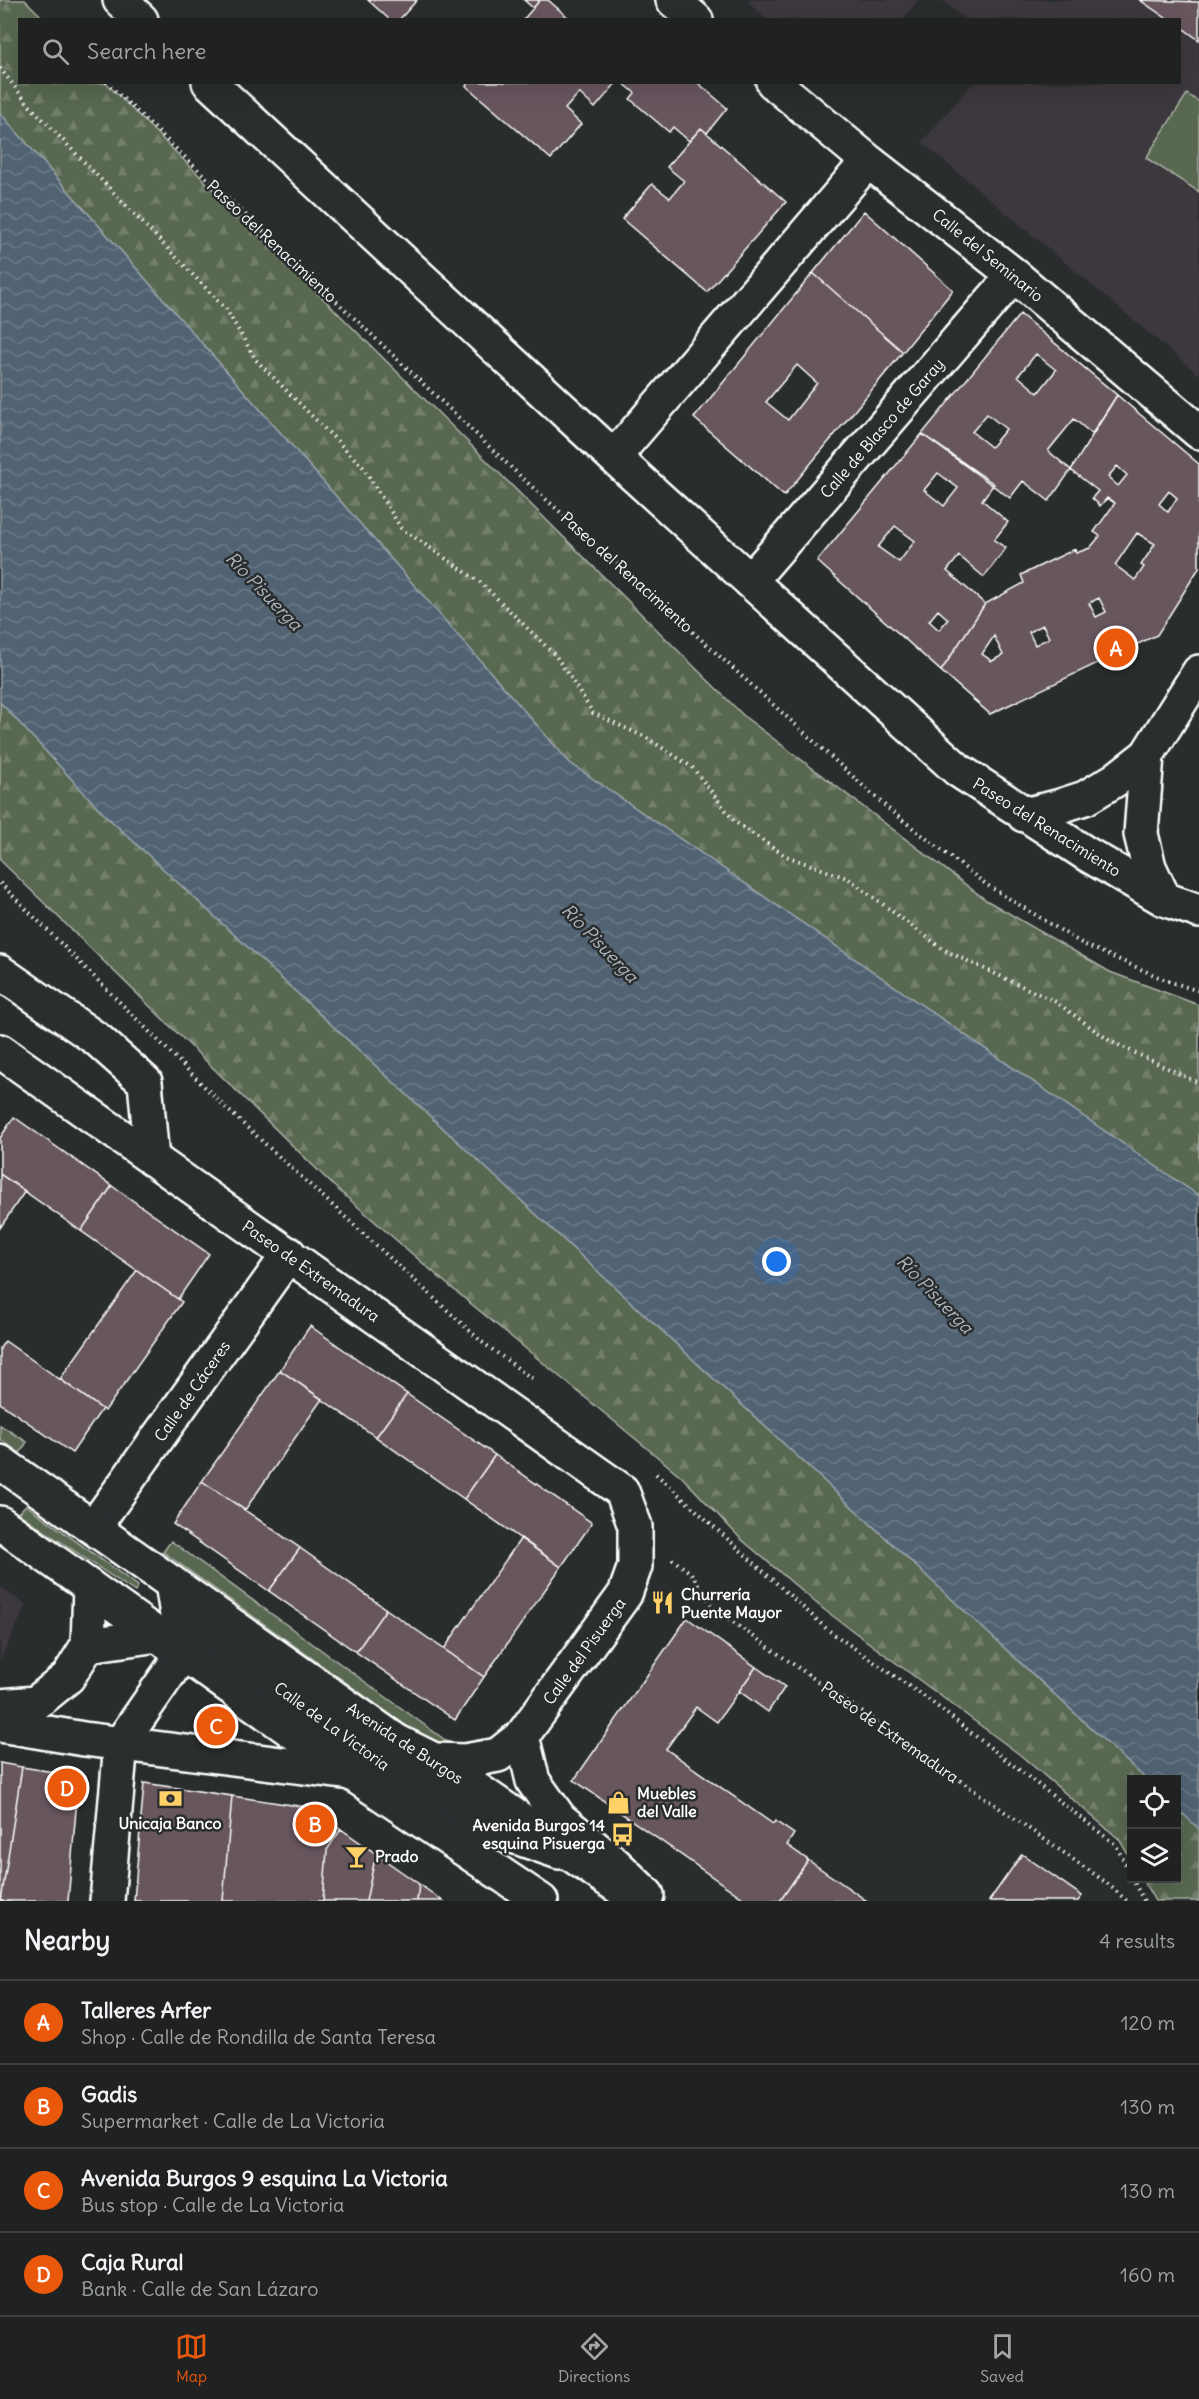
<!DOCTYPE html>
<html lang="en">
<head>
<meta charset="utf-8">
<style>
  :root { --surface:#202222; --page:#2d2f2f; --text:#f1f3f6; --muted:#a2a4a5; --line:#3d3f40; --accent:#ea580c }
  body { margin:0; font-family:Delius,sans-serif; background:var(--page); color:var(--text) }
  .controls { position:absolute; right:18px; bottom:18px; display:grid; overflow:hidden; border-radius:0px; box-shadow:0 6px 24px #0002 }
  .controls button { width:54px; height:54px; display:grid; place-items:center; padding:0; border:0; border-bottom:2px solid var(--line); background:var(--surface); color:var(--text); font:30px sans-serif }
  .you { position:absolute; left:777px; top:1262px; width:21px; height:21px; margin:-15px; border:4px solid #fff; border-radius:50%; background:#1a73e8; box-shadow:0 0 0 9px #1a73e833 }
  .badge { display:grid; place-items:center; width:39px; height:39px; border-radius:50%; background:var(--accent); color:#fff; font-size:20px; font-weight:700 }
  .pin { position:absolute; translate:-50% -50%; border:3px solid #fff; box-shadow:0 2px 6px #0006 }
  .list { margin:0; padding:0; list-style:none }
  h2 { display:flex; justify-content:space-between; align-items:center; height:78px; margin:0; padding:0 24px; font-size:26px }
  h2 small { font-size:20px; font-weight:400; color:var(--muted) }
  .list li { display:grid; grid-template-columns:39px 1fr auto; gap:18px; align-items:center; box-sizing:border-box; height:84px; padding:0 24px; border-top:2px solid var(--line) }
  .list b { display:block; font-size:22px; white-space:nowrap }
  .list p { margin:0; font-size:20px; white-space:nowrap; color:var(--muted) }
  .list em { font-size:20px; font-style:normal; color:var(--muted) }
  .icon { flex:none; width:33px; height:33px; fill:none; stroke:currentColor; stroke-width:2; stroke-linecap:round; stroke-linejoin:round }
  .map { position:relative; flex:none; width:1199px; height:1901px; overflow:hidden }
  .search { position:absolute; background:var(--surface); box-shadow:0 6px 24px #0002; left:18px; right:18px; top:18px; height:66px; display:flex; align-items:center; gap:15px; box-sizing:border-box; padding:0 21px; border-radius:0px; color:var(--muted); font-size:22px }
  .sheet { height:414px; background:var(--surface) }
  nav { display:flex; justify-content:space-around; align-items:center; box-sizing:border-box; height:84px; border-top:2px solid var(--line); background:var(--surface); font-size:16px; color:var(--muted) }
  nav a { display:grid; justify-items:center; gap:3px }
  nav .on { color:var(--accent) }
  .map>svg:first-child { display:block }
  .built { fill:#3c393d }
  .forest { fill:url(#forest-firs); stroke:#acb4a8; stroke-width:1.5 }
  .garden { fill:#596851; stroke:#acb4a8; stroke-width:1.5 }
  .water { fill:url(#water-waves); stroke:#97a1ab; stroke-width:1.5 }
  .building { fill:#67565f; stroke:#fff; stroke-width:1.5; fill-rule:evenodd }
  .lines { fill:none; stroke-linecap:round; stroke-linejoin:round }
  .minor-casing { stroke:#fff; stroke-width:38 }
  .highway-casing { stroke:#fff; stroke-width:38 }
  .path { stroke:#fff; stroke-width:4; stroke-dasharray:1.5 4.5; stroke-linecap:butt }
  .minor { stroke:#2a2d2e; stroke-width:33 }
  .highway { stroke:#2a2d2e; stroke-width:33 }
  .labels { text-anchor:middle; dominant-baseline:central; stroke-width:5; stroke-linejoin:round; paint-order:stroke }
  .street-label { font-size:16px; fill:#fff; stroke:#2a2d2e }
  .poi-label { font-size:16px; font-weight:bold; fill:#fff; stroke:#2a2d2e; text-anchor:start }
  .water-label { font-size:18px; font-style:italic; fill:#b1b9c0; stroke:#2a2d2e }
</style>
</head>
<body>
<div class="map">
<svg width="1199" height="1901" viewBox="0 0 1199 1901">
  <defs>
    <pattern id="forest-firs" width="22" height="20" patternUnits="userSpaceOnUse" patternTransform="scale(1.5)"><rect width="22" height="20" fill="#596851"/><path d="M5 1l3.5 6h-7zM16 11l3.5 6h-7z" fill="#727f6b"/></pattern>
    <pattern id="water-waves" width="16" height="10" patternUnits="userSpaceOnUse" patternTransform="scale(1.5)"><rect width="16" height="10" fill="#516373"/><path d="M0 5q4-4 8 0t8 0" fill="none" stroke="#6b7a88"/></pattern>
  </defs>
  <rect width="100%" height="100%" fill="#2a2d2e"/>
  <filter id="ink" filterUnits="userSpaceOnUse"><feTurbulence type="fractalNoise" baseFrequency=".0167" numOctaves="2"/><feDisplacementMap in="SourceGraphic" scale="12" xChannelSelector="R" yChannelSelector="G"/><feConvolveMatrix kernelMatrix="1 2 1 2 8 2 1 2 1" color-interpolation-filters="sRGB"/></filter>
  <g filter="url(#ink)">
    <!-- built -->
    <path class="built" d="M746,0H918L904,19L767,20Z
      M942,0H1199V375L922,142L973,83L1180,82V20L965,19Z
      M0,1587L26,1605L0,1661Z"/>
    <!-- forest -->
    <path class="forest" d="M0,0H25L44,19L20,20V82L106,83L745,717L986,900L1110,972L1199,1005V1196L570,763L0,113Z
      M0,702L105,815L1146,1779L1132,1780L1131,1860L1119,1839L1019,1754L822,1608L741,1539L682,1477L447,1284L335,1187L0,860Z
      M1177,1808L1199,1829V1901H1155L1142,1879L1176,1878Z"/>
    <!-- garden -->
    <path class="garden" d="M1187,94L1199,102V192L1146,158Z
      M0,1425L27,1442L20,1453L0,1439Z
      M26,1505L138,1586L135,1592L18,1513Z
      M171,1541L459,1750L439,1749L163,1552Z"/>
    <!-- water -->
    <path class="water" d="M0,113L570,763L1199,1196V1829L1177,1808L1176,1780L1146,1779L105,815L0,702Z"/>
    <!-- building -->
    <path class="building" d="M368,0H417L399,20H390Z
      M524,0H540L533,8Z
      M540,0H548L571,20H523Z
      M1140,0L1199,2V40L1180,26V20H1169Z
      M469,82H617L595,108L579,93L565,109L581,124L551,159L466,86Z
      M622,82H697L727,108L707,133L701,128L689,141L673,127L669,132L630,99L635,93Z
      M701,128L786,202L707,292L622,219L652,184L670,198L684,181L667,167Z
      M864,211L953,290L903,352L813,273Z
      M813,273L903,352L784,496L694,418ZM797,365L817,383L788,420L766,402Z
      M1020,314L1117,395L1092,434L1074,419L1048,451L1071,470L1049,501L1023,481L1010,498L922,434ZM1036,354L1056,370L1038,393L1018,376ZM987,414L1006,429L991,447L972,432Z
      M1117,395L1199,464V568L1157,635L990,714L941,671L985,604L1024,583L1021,575L1075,549L1076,553L1090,548L1100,536L1094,532L1115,503L1107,498L1100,506L1092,498L1098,491L1071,470ZM1117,466L1127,475L1118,486L1108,477ZM1169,491L1177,498L1168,512L1159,504ZM1137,533L1155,544L1141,565L1144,567L1135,580L1115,565ZM1099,598L1106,612L1096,617L1089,603ZM1043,625L1049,638L1035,645L1029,632ZM994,636L1003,655L992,661L982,654Z
      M922,434L994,484L982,500L1008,522L994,540L1006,548L984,577L959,556L947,571L985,604L941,671L817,561ZM938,473L958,488L944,506L924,490ZM895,526L915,541L899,562L878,547ZM938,610L948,619L939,630L929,621Z
      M14,1117L112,1186L81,1231L0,1174V1138Z
      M0,1174L25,1191L0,1228Z
      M112,1186L209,1254L178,1299L81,1231Z
      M137,1270L182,1302L105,1411L60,1379Z
      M310,1326L407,1394L376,1437L280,1370Z
      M5,1341L102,1409L72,1453L0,1403V1348Z
      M280,1370L322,1399L245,1510L202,1481Z
      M407,1394L495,1455L464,1499L376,1437Z
      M495,1455L592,1523L561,1567L464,1499Z
      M202,1481L300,1548L269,1591L173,1524Z
      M521,1538L561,1567L484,1677L444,1649Z
      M300,1548L386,1609L356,1652L269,1591Z
      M386,1609L484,1677L455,1720L356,1652Z
      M687,1618L756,1667L717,1722L696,1707L666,1749L773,1824L775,1821L794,1834L787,1845L808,1860L780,1901H747L574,1780Z
      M756,1667L785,1687L768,1712L739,1691Z
      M0,1763L22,1767L1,1901H0Z
      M22,1767L79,1776L68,1901H1Z
      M144,1783L232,1796L223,1901H134Z
      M232,1796L312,1808L341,1829L327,1850L323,1901H223Z
      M341,1829L379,1856L374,1863L366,1901H323L327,1850Z
      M1022,1854L1082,1896L1078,1901H989Z
      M379,1856L419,1884L417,1901H366L374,1863Z
      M808,1860L867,1901H780Z
      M419,1884L440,1899L443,1901H417Z"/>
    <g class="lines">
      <defs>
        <path id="minor" d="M120,0L141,20
          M673,0L696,20
          M209,82L614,457L958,770L1085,853L1164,899L1199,911
          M773,82L868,161L1014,275L1199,432
          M614,457L868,161
          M750,581L1014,275
          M1147,755L1141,834L1149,867L1164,899
          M1024,815L1057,807L1085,798L1115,780L1147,755L1199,672
          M0,972L98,1040L145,1082L152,1159
          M0,1051L622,1491L635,1526V1566L625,1594L522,1736L498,1755L465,1761L434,1760
          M94,1527L289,1254
          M88,1645L158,1635L192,1627L400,1775L490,1828L559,1852
          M0,1706L36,1703L68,1677L88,1645L90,1587
          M0,1725L84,1739L351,1773
          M522,1736L533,1781L560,1819L615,1864L647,1895
          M107,1901L121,1743L183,1653L172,1583"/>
        <path id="highway" d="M0,1462L396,1741L434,1760L639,1901
          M0,1523L351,1773L541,1901"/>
      </defs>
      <!-- minor casing -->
      <use href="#minor" class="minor-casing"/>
      <!-- highway casing -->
      <use href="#highway" class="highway-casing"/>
      <!-- path -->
      <path class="path" d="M0,68L29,105L226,309L256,360L363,467L401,528L480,582L556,656L593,713L647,738L692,767L735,822L786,856L849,879L944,950L1056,1002L1110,1041L1199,1083
        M106,82L518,474L892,812L987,885L1083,944L1168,981L1199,991
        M0,883L228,1110L482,1342L534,1380
        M656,1474L828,1630L929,1700L1116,1845L1132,1877
        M672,1559L691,1573L714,1609L1107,1883L1127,1901
        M1132,1878L1144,1901"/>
      <!-- minor -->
      <use href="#minor" class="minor"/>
      <!-- highway -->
      <use href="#highway" class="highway"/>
    </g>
  </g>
  <!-- icons -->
  <defs>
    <symbol id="restaurant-bare" viewBox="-9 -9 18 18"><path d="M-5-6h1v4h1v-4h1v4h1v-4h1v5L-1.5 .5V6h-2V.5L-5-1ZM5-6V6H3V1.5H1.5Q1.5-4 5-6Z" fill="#ffd166" stroke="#2a2d2e" stroke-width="2.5" paint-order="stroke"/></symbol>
    <symbol id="bank-bare" viewBox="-9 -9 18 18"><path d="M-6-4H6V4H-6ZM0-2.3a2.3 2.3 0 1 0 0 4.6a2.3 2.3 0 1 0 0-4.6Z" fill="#ffd166" stroke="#2a2d2e" stroke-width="2.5" paint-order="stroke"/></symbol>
    <symbol id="shop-bare" viewBox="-9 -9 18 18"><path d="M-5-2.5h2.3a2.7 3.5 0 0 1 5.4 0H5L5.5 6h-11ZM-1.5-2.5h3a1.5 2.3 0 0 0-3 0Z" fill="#ffd166" stroke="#2a2d2e" stroke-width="2.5" paint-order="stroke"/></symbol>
    <symbol id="bus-bare" viewBox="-9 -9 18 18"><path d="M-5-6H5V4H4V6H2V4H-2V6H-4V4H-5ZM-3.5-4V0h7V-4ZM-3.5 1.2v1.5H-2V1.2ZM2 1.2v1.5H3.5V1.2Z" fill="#ffd166" stroke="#2a2d2e" stroke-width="2.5" paint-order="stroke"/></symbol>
    <symbol id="bar-bare" viewBox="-9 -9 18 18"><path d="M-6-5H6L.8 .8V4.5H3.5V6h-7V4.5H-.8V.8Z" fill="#ffd166" stroke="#2a2d2e" stroke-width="2.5" paint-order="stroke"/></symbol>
  </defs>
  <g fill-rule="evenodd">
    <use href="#restaurant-bare" x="646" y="1586" width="33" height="33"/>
    <use href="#bank-bare" x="154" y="1782" width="33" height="33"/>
    <use href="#shop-bare" x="602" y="1786" width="33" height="33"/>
    <use href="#bus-bare" x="606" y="1818" width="33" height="33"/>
    <use href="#bar-bare" x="340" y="1840" width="33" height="33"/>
  </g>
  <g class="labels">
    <!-- street labels -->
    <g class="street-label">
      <text transform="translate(272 241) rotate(43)">Paseo del Renacimiento</text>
      <text transform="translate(988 255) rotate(39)">Calle del Seminario</text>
      <text transform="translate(882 428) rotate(-49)">Calle de Blasco de Garay</text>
      <text transform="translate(627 572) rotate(42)">Paseo del Renacimiento</text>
      <text transform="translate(1047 827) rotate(32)">Paseo del Renacimiento</text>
      <text transform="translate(311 1271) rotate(35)">Paseo de Extremadura</text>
      <text transform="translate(192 1391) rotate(-55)">Calle de Cáceres</text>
      <text transform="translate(584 1651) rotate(-54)">Calle del Pisuerga</text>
      <text transform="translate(332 1726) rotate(36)">Calle de La Victoria</text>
      <text transform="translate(890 1732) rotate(35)">Paseo de Extremadura</text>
      <text transform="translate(405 1743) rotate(33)">Avenida de Burgos</text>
    </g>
    <!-- poi labels -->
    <g class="poi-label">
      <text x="681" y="1594">Churrería<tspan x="681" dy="18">Puente Mayor</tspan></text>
      <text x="637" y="1793">Muebles<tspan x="637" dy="18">del Valle</tspan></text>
      <text x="170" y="1823" text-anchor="middle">Unicaja Banco</text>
      <text x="605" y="1825" text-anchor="end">Avenida Burgos 14<tspan x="605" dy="18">esquina Pisuerga</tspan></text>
      <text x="375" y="1856">Prado</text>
    </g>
    <!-- water labels -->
    <g class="water-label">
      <text transform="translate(264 591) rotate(46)">Río Pisuerga</text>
      <text transform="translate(600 943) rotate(46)">Río Pisuerga</text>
      <text transform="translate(935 1294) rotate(46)">Río Pisuerga</text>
    </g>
  </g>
</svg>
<div class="controls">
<button><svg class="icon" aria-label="locate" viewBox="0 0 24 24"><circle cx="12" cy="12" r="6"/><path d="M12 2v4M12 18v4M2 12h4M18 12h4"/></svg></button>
<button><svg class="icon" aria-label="layers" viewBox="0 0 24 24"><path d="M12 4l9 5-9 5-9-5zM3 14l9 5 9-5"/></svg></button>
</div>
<div class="you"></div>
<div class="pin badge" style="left:1116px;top:648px">A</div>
<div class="pin badge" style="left:315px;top:1824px">B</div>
<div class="pin badge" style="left:216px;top:1726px">C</div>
<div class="pin badge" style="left:67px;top:1788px">D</div>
<div class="search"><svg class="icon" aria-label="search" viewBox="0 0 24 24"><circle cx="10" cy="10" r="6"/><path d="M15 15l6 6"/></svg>Search here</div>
</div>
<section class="sheet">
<h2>Nearby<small>4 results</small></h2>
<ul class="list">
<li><span class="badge">A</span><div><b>Talleres Arfer</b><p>Shop · Calle de Rondilla de Santa Teresa</p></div><em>120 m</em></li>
<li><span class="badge">B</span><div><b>Gadis</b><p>Supermarket · Calle de La Victoria</p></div><em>130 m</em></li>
<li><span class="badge">C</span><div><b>Avenida Burgos 9 esquina La Victoria</b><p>Bus stop · Calle de La Victoria</p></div><em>130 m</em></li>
<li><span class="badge">D</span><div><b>Caja Rural</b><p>Bank · Calle de San Lázaro</p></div><em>160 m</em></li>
</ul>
</section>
<nav>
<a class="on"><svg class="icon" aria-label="map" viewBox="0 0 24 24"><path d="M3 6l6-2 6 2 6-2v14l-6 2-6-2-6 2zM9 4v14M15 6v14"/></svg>Map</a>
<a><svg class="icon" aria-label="directions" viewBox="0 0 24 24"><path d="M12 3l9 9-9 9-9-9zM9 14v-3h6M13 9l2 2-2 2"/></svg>Directions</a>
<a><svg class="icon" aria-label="saved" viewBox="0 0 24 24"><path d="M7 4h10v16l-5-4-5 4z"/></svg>Saved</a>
</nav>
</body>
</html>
